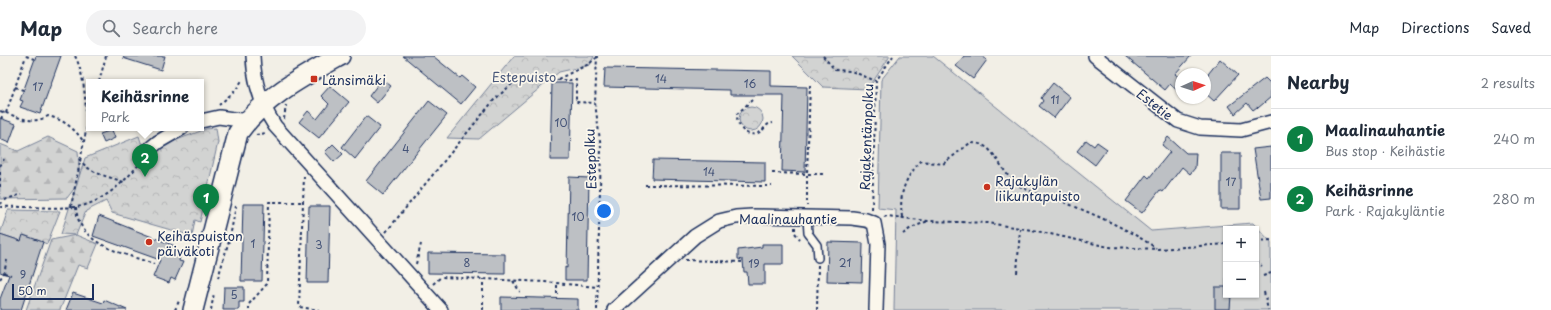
<!DOCTYPE html>
<html lang="en">
<head>
<meta charset="utf-8">
<style>
  :root { --surface:#fff; --page:#f2f2f3; --text:#1f2937; --muted:#747a83; --line:#e0e1e3; --accent:#0b8043 }
  body { margin:0; font-family:"Playpen Sans",sans-serif; background:var(--page); color:var(--text) }
  .controls { position:absolute; right:12px; bottom:12px; display:grid; overflow:hidden; border-radius:0px; box-shadow:0 1px 3px #0004 }
  .controls button { width:36px; height:36px; display:grid; place-items:center; padding:0; border:0; border-bottom:1px solid var(--line); background:var(--surface); color:var(--text); font:20px sans-serif }
  .compass { position:absolute; left:1175px; top:12px; width:36px; height:36px; border-radius:50%; background:var(--surface); box-shadow:0 1px 3px #0004; rotate:87deg }
  .scale { position:absolute; left:12px; bottom:10px; width:82px; box-sizing:border-box; padding-left:4px; border:2px solid #1b2f5e; border-top:0; font-size:11px; line-height:14px; white-space:nowrap; color:#1b2f5e; -webkit-text-stroke:3px #fbf7ec; paint-order:stroke }
  .you { position:absolute; left:604px; top:155px; width:14px; height:14px; margin:-10px; border:3px solid #fff; border-radius:50%; background:#1a73e8; box-shadow:0 0 0 6px #1a73e833 }
  .badge { display:grid; place-items:center; width:26px; height:26px; border-radius:50%; background:var(--accent); color:#fff; font-size:13px; font-weight:700 }
  .pin { position:absolute; translate:-50% -33px; filter:drop-shadow(0 1px 2px #0008) }
  .pin::after { content:''; position:absolute; top:21px; width:14px; height:12px; background:inherit; clip-path:polygon(0 0,100% 0,50% 100%) }
  .popup { position:absolute; left:86px; top:23px; width:118px; height:52px; box-sizing:border-box; display:grid; place-content:center; border-radius:0px; background:var(--surface); filter:drop-shadow(0 1px 3px #0005); font-size:13px; white-space:nowrap; color:var(--muted) }
  .popup b { font-size:15px; color:var(--text) }
  .popup::after { content:''; position:absolute; left:50%; top:100%; margin-left:-8px; border:8px solid transparent; border-top-color:var(--surface) }
  .list { margin:0; padding:0; list-style:none }
  h2 { display:flex; justify-content:space-between; align-items:center; height:52px; margin:0; padding:0 16px; font-size:17px }
  h2 small { font-size:13px; font-weight:400; color:var(--muted) }
  .list li { display:grid; grid-template-columns:26px 1fr auto; gap:12px; align-items:center; box-sizing:border-box; height:60px; padding:0 16px; border-top:1px solid var(--line) }
  .list b { display:block; font-size:15px; white-space:nowrap }
  .list p { margin:0; font-size:13px; white-space:nowrap; color:var(--muted) }
  .list em { font-size:13px; font-style:normal; color:var(--muted) }
  .icon { flex:none; width:22px; height:22px; fill:none; stroke:currentColor; stroke-width:2; stroke-linecap:round; stroke-linejoin:round }
  .map { position:relative; flex:none; width:1271px; height:254px; overflow:hidden }
  header { display:flex; align-items:center; gap:24px; box-sizing:border-box; height:56px; padding:0 20px; background:var(--surface); border-bottom:1px solid var(--line) }
  header strong { font-size:19px }
  nav { display:flex; gap:22px; margin-inline-start:auto; font-size:14px }
  .search { width:280px; height:36px; background:var(--page); display:flex; align-items:center; gap:10px; box-sizing:border-box; padding:0 14px; border-radius:22px; color:var(--muted); font-size:15px }
  main { display:flex }
  aside { flex:1; background:var(--surface) }
  .map>svg:first-child { display:block }
  .forest { fill:url(#forest-firs); stroke:#768198 }
  .park { fill:url(#park-crowns); stroke:#768198 }
  .pitch { fill:#d2d3d2; stroke:#768198; fill-rule:evenodd }
  .building { fill:#bdc0c4; stroke:#1b2f5e }
  .lines { fill:none; stroke-linecap:round; stroke-linejoin:round }
  .lane-casing { stroke:#1b2f5e; stroke-width:10 }
  .street-casing { stroke:#1b2f5e; stroke-width:16 }
  .secondary-casing { stroke:#1b2f5e; stroke-width:22 }
  .path { stroke:#1b2f5e; stroke-width:2; stroke-dasharray:3 3; stroke-linecap:butt }
  .lane { stroke:#fbf7ec; stroke-width:7 }
  .street { stroke:#fbf7ec; stroke-width:13 }
  .secondary { stroke:#fbf7ec; stroke-width:19 }
  .poi-dot { fill:#c8321e; stroke:#fbf7ec; stroke-width:1.5 }
  .labels { text-anchor:middle; dominant-baseline:central; stroke-width:3.5; stroke-linejoin:round; paint-order:stroke }
  .number-label { font-size:11px; fill:#445378 }
  .park-label { font-size:13px; fill:#49587b; stroke:#fbf7ec }
  .poi-label { font-size:13px; fill:#1b2f5e; stroke:#fbf7ec; text-anchor:start }
  .street-label { font-size:13px; fill:#1b2f5e; stroke:#fbf7ec }
</style>
</head>
<body>
<header>
<strong>Map</strong>
<div class="search"><svg class="icon" aria-label="search" viewBox="0 0 24 24"><circle cx="10" cy="10" r="6"/><path d="M15 15l6 6"/></svg>Search here</div>
<nav><a>Map</a><a>Directions</a><a>Saved</a></nav>
</header>
<main>
<div class="map">
<svg width="1271" height="254" viewBox="0 0 1271 254">
  <defs>
    <pattern id="forest-firs" width="22" height="20" patternUnits="userSpaceOnUse"><rect width="22" height="20" fill="#d2d3d2"/><path d="M5 1l3.5 6h-7zM16 11l3.5 6h-7z" fill="#b4b5b7"/></pattern>
    <pattern id="park-crowns" width="20" height="18" patternUnits="userSpaceOnUse"><rect width="20" height="18" fill="#d2d3d2"/><path d="M2 6a3 3 0 1 1 6 0M12 15a3 3 0 1 1 6 0" fill="none" stroke="#b4b5b7"/></pattern>
  </defs>
  <rect width="100%" height="100%" fill="#f2efe6"/>
  <filter id="ink" filterUnits="userSpaceOnUse"><feTurbulence type="fractalNoise" baseFrequency=".025" numOctaves="2"/><feDisplacementMap in="SourceGraphic" scale="8" xChannelSelector="R" yChannelSelector="G"/><feConvolveMatrix kernelMatrix="1 2 1 2 8 2 1 2 1" color-interpolation-filters="sRGB"/></filter>
  <g filter="url(#ink)">
    <!-- forest -->
    <path class="forest" d="M48,81L78,95L80,125L67,142L0,143V88L18,95Z
      M76,179L98,188L88,212L78,209L60,254H26L51,184Z"/>
    <!-- park -->
    <path class="park" d="M514,0H594L590,9L559,16L479,83L447,82Z
      M792,0H890L868,33L823,31Z
      M739 63a12 12 0 1 1 24 0a12 12 0 1 1-24 0Z
      M216,72L218,86L200,166L195,164L192,180L112,157L106,145L86,155L76,179L61,178L85,102L139,80L147,105L166,88L206,73Z
      M8,154L60,155L47,188L24,179L21,185L0,178Z"/>
    <!-- pitch -->
    <path class="pitch" d="M900,0H933L1151,175L1253,167L1271,186V254H894L896,154L878,152L881,24ZM1226,173H1256V239H1226Z"/>
    <!-- building -->
    <path class="building" d="M36,0H61L40,58L20,51L23,45L20,44Z
      M124,0H165L161,14L123,2Z
      M403,0H433L460,22L462,20L475,31L461,48Z
      M964,0H982L987,4L973,23L956,10Z
      M1125,0H1191L1175,18L1181,23V38L1170,28L1165,34Z
      M1220,3L1238,19L1214,45L1205,37V22Z
      M605,12L771,15V30L807,31L805,116L782,115L784,39H730V34L604,31Z
      M1265,22L1271,28V41L1258,52L1257,51L1253,54L1247,47L1235,58L1229,50Z
      M382,23L391,30L377,47L369,40Z
      M552,27H572L570,104H550Z
      M1053,27L1070,41L1054,62L1039,50L1043,45L1041,42Z
      M330,30L349,46L319,82L299,66L308,55L317,63L329,48L321,40Z
      M429,45L447,59L383,139L366,125Z
      M366,60L380,71L355,103L342,91Z
      M0,62L16,68L9,87L0,83Z
      M112,74L115,82L104,87L100,78Z
      M1168,81L1186,97H1196L1195,112L1190,118L1182,111L1163,136L1160,134L1142,157L1126,145L1146,119L1149,122L1170,96L1162,89Z
      M1086,84L1094,90L1097,86L1107,93L1095,109L1077,95Z
      M333,88L343,98L334,106L325,96Z
      M1271,91V142L1261,143L1253,93Z
      M1221,97H1240V153H1221Z
      M653,104L765,106V126L652,123Z
      M569,121L589,122L587,224H565V211L567,212Z
      M243,148H264L262,225H241Z
      M309,150H330L328,227H307Z
      M99,160L175,190L173,194L178,196L177,199L180,201L179,205L183,206L175,224L171,222L169,227L153,221L160,204L93,180Z
      M0,178L21,185L23,179L43,186L21,254H0V243L9,219L0,216Z
      M828,186L863,187L862,226L827,225Z
      M762,188H783V208H765V228H748L747,216H744L743,204L738,203V194L762,191Z
      M428,197L505,198V218L428,217Z
      M224,231H244V246H239V254H223Z
      M1215,231H1226V239H1231L1230,253H1215Z
      M73,237L103,247L104,244L127,254H66Z
      M501,241L578,243V254H501Z"/>
    <g class="lines">
      <defs>
        <path id="lane" d="M807,162L808,177L817,189L818,202"/>
        <path id="street" d="M253,0C254,25 261,49 275,70L441,254
          M1095,0L1178,65L1200,72L1241,74L1271,66
          M201,65L219,61L247,65
          M147,95L158,86L182,72
          M614,254L695,180L719,165L736,161L752,160L852,162L866,164L874,167L878,188L876,254"/>
        <path id="secondary" d="M193,254L238,77C264,41 302,21 340,0"/>
      </defs>
      <!-- lane casing -->
      <use href="#lane" class="lane-casing"/>
      <!-- street casing -->
      <use href="#street" class="street-casing"/>
      <!-- secondary casing -->
      <use href="#secondary" class="secondary-casing"/>
      <!-- path -->
      <path class="path" d="M26,0L34,3
        M75,0C84,17 86,46 86,65
        M823,0L835,14L851,15L876,25
        M558,23L589,8L596,2
        M99,26L106,0
        M810,29L807,118H826
        M15,31L23,34
        M752,44L737,58C736,70 747,84 760,76C766,72 765,68 773,67
        M219,49L235,35L243,23
        M0,55C17,60 32,70 48,60C64,64 74,72 83,85
        M6,57L26,0
        M1,63L4,56
        M284,63L286,49
        M256,79L266,77
        M79,103C90,118 107,120 124,126
        M0,110L4,103
        M0,116V134
        M772,117L807,118V150
        M304,120L299,251L319,254
        M645,129L772,130
        M0,148L7,143L22,138
        M0,151C25,150 50,153 75,151C100,149 128,124 142,104
        M71,151L89,60
        M76,151C78,190 124,197 154,208
        M872,153L876,25L893,0
        M884,161L887,160L928,165L988,167L1032,174L1109,191L1158,193L1226,188
        M902,161C899,138 904,123 921,105L943,108L970,87C973,87 978,87 982,89C996,94 1004,121 1018,129C1033,138 1050,141 1066,147C1098,160 1128,173 1156,192
        M795,171V177L800,183
        M386,176L494,44L514,26L528,24H576V46L595,47
        M903,178L911,172L928,165
        M1256,185L1271,184
        M685,204L743,206
        M1256,206L1262,210
        M416,208L421,188
        M4,217L11,219
        M1017,217L1020,173
        M1263,220L1271,217
        M218,222L230,181L236,150
        M0,223L4,217L7,204
        M513,225L520,236
        M433,228L441,221L545,226L597,231
        M1264,236L1268,254
        M557,238V227
        M175,254L179,245
        M211,254L214,237
        M249,254V248L267,228L269,146H303
        M483,254V223
        M597,254L601,92L595,47L597,0
        M817,254L818,209"/>
      <!-- lane -->
      <use href="#lane" class="lane"/>
      <!-- street -->
      <use href="#street" class="street"/>
      <!-- secondary -->
      <use href="#secondary" class="secondary"/>
    </g>
  </g>
  <!-- markers -->
  <g class="poi-dot">
    <rect x="310" y="19" width="8" height="8" rx="2"/>
    <circle cx="987" cy="131" r="4"/>
    <circle cx="149" cy="186" r="4"/>
  </g>
  <g class="labels">
    <!-- number labels -->
    <g class="number-label">
      <text x="661" y="22">14</text>
      <text x="750" y="27">16</text>
      <text x="38" y="30">17</text>
      <text x="1055" y="43">11</text>
      <text x="561" y="66">10</text>
      <text x="406" y="92">4</text>
      <text x="709" y="115">14</text>
      <text x="1231" y="125">17</text>
      <text x="578" y="160">10</text>
      <text x="253" y="187">1</text>
      <text x="319" y="188">3</text>
      <text x="467" y="206">8</text>
      <text x="845" y="206">21</text>
      <text x="754" y="207">19</text>
      <text x="23" y="218">9</text>
      <text x="234" y="238">5</text>
    </g>
    <!-- park labels -->
    <g class="park-label">
      <text x="524" y="20">Estepuisto</text>
    </g>
    <!-- poi labels -->
    <g class="poi-label">
      <text x="322" y="23">Länsimäki</text>
      <text x="995" y="124">Rajakylän<tspan x="995" dy="15">liikuntapuisto</tspan></text>
      <text x="157" y="179">Keihäspuiston<tspan x="157" dy="15">päiväkoti</tspan></text>
    </g>
    <!-- street labels -->
    <g class="street-label">
      <text transform="translate(1155 48) rotate(38)">Estetie</text>
      <text transform="translate(866 81) rotate(-88)">Rajakentänpolku</text>
      <text transform="translate(590 103) rotate(-92)">Estepolku</text>
      <text x="788" y="162">Maalinauhantie</text>
    </g>
  </g>
</svg>
<div class="controls">
<button>+</button>
<button>−</button>
</div>
<svg class="compass" viewBox="-18 -18 36 36"><path d="M0-13l5 13h-10z" fill="#e53935"/><path d="M0 13l5-13h-10z" fill="#747a83"/></svg>
<div class="scale">50 m</div>
<div class="you"></div>
<div class="pin badge" style="left:206px;top:161px">1</div>
<div class="pin badge" style="left:145px;top:121px">2</div>
<div class="popup"><b>Keihäsrinne</b>Park</div>
</div>
<aside>
<h2>Nearby<small>2 results</small></h2>
<ul class="list">
<li><span class="badge">1</span><div><b>Maalinauhantie</b><p>Bus stop · Keihästie</p></div><em>240 m</em></li>
<li><span class="badge">2</span><div><b>Keihäsrinne</b><p>Park · Rajakyläntie</p></div><em>280 m</em></li>
</ul>
</aside>
</main>
</body>
</html>
